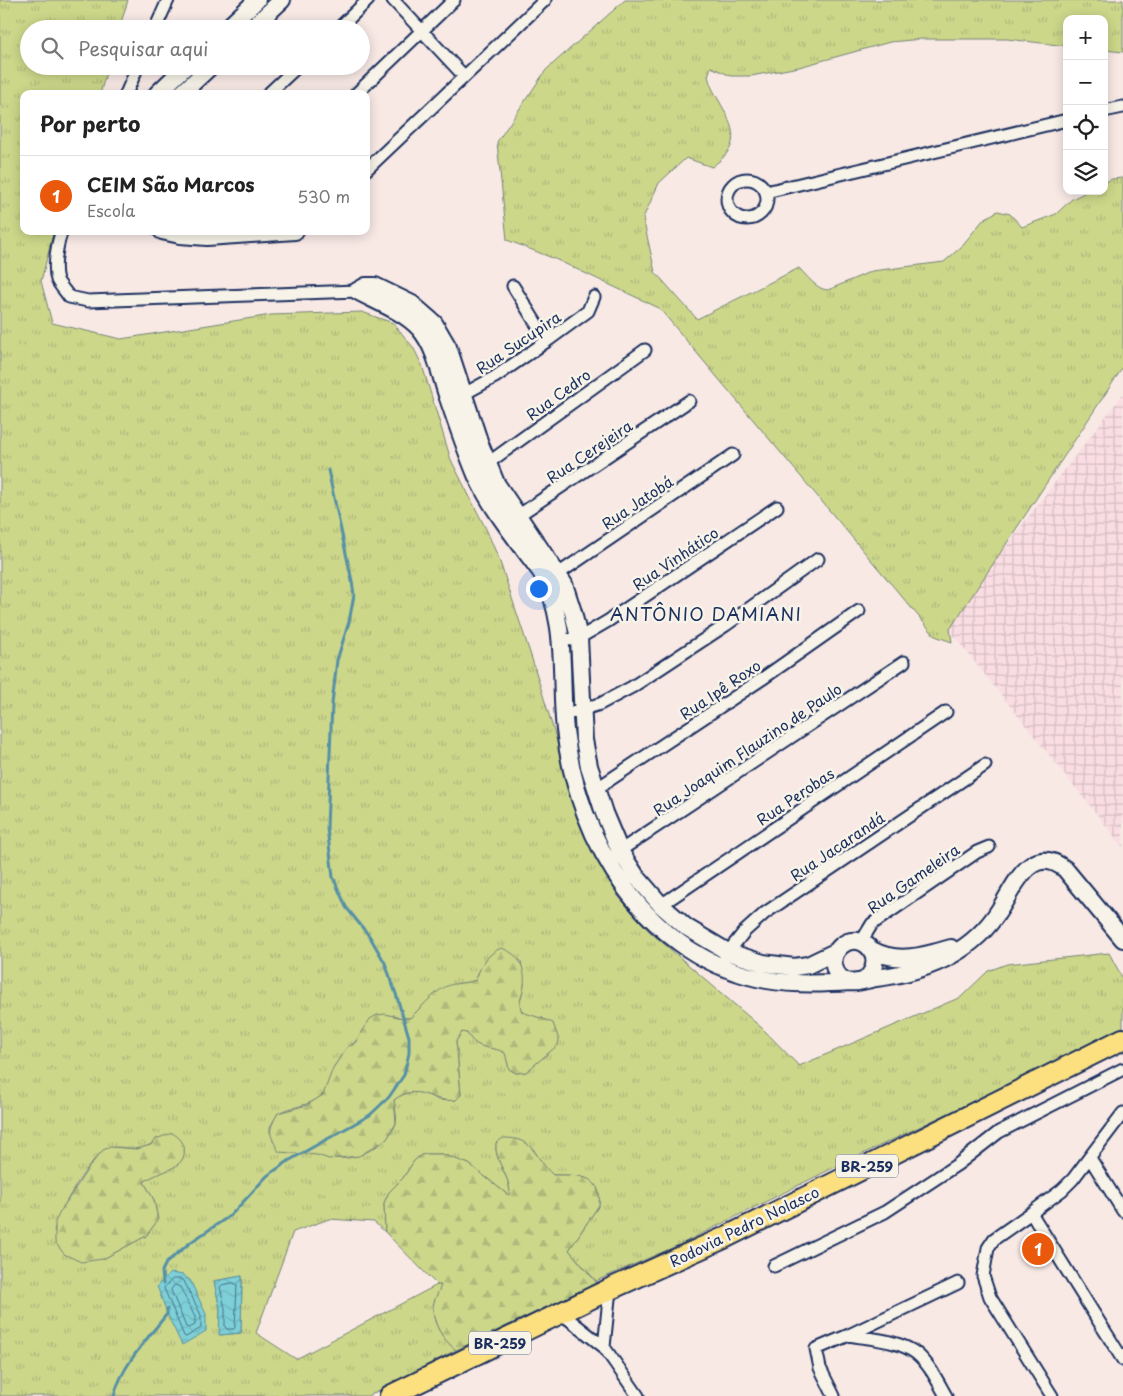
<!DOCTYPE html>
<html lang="pt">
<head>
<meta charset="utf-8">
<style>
  :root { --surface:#fff; --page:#f6f6f6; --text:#222; --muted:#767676; --line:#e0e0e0; --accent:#ea580c }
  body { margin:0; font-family:"Playpen Sans",sans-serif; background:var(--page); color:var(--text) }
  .controls { position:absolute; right:15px; top:15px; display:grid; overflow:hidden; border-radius:10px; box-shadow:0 2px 12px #0003 }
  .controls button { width:45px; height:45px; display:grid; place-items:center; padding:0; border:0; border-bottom:1px solid var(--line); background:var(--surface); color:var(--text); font:25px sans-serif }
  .you { position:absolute; left:538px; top:588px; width:18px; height:18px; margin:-12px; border:4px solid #fff; border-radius:50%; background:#1a73e8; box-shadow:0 0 0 8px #1a73e833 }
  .badge { display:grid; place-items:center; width:32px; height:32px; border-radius:50%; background:var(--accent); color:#fff; font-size:16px; font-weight:700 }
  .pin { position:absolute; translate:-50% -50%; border:2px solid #fff; box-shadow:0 1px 5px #0006 }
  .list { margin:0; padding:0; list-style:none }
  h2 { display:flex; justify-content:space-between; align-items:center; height:65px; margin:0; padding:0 20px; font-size:21px }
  h2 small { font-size:16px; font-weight:400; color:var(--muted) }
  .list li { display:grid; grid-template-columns:32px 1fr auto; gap:15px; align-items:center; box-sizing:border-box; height:80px; padding:0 20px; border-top:1px solid var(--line) }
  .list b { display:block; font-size:19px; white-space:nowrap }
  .list p { margin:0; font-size:16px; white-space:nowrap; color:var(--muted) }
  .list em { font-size:16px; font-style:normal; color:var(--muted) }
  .icon { flex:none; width:28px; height:28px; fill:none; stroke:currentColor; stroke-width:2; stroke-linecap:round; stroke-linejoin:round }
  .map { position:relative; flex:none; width:1123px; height:1396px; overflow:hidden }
  .search { position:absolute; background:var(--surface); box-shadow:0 2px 12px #0003; left:20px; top:20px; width:350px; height:55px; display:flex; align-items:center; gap:12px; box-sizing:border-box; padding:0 18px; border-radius:28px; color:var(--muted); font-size:19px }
  .panel { position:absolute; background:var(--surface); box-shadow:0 2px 12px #0003; left:20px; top:90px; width:350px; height:145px; border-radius:10px }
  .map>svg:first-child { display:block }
  .industrial { fill:url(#industrial-grid) }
  .grass { fill:url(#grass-tufts); stroke:#748374; fill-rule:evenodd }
  .forest { fill:url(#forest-firs); stroke:#748374 }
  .water { fill:url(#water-waves); stroke:#5690a6 }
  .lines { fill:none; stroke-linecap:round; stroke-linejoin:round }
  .shore { stroke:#436f8e; stroke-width:1 }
  .stream { stroke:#5690a6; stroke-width:3 }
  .street-casing { stroke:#1b2f5e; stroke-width:15 }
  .secondary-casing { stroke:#1b2f5e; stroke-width:20 }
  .highway-casing { stroke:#1b2f5e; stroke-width:24 }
  .street { stroke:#f7f3e8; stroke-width:11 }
  .secondary { stroke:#f7f3e8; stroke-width:16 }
  .highway { stroke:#fce080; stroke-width:20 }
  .labels { text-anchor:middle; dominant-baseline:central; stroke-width:5; stroke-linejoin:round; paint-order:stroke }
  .shield { fill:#f7f3e8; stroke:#5d6a87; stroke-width:1 }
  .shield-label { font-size:14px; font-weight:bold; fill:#1b2f5e }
  .street-label { font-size:15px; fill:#1b2f5e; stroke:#f7f3e8 }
  .quarter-label { font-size:18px; letter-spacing:1px; fill:#1b2f5e; stroke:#f7f3e8 }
</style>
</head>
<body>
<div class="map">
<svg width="1123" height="1396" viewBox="0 0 1123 1396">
  <defs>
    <pattern id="industrial-grid" width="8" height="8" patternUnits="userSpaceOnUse" patternTransform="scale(1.25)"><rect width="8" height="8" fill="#f9dde2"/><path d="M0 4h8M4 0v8" fill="none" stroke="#d5bec4"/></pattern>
    <pattern id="grass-tufts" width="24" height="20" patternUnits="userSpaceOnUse" patternTransform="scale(1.25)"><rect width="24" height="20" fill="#ccd78a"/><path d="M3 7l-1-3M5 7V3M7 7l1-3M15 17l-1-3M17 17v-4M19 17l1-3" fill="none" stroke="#afb97a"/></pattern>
    <pattern id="forest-firs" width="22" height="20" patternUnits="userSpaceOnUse" patternTransform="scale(1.25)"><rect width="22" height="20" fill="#ccd78a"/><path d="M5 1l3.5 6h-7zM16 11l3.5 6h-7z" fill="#afb97a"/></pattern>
    <pattern id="water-waves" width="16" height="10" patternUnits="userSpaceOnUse" patternTransform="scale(1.25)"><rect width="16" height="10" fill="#7ed0d6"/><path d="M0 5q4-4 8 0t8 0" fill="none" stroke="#6cb3ba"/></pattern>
  </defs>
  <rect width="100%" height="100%" fill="#f8e9e5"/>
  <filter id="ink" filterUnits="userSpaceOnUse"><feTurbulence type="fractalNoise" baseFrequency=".02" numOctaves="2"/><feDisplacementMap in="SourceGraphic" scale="10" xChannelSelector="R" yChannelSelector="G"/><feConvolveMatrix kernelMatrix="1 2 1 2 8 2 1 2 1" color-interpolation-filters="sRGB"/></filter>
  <g filter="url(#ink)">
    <!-- industrial -->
    <path class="industrial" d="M1123,394V847L945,625Z"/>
    <!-- grass -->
    <path class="grass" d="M0,0H128L119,29H29V66H108L100,94H24V231H54L41,281L52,323L121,339L271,315L362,312L393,323L413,347L422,365L451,460L487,531L500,562L532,659L580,817L597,858L618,896L649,931L763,1029L799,1066L961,997L988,971L1007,964L1109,953L1123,979V1027L1047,1066L829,1170L681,1244L596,1281L569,1250L599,1205C603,1174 575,1175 553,1175L545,1168L532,1147L496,1143C494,1162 510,1174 510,1194L508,1195L469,1164L442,1154H426L421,1155L414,1161L403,1178L389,1192L384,1203L385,1232L374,1222L329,1219L293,1232L256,1333L296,1359L437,1285H442C439,1292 433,1301 433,1308C433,1324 443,1340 456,1350L368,1396H0ZM501,949L521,961L524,985L519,1005L522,1012L534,1017L543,1018L557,1045L526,1072L516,1073L509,1069L506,1053C490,1044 478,1052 467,1033L462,1032L456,1041L461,1095L456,1100C451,1100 444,1101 439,1100C436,1100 436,1098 432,1097C419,1090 406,1091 394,1100C394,1107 398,1116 396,1123C393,1133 385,1140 377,1146C338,1173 307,1150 270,1133V1127L278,1113C292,1106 308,1107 321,1096C329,1090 330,1074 335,1065C349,1042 370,1029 393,1015L402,1018H410C424,1004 437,990 457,984C463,982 469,983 476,980C480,966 487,954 501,949ZM156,1139L184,1145C186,1173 158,1169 144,1182L154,1200L158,1220L146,1236L103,1259L54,1231C56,1215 93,1151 109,1148C126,1144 142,1156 156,1139ZM242,1276L241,1333L220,1335V1309L214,1281Z
      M625,0H1123V52L1104,50V19H1067V46L1007,39H922L890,42L799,67L751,76H731L711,67L708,76L710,83C717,102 742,129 729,150C725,157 718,162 712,167L686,158L659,183L643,218L655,272L697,319L799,268C807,276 817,290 828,290L872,271L944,262L960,248L984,219L998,211L1010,214L1022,227L1056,214L1072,199L1088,191H1104V183L1112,179L1123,178V367L950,629L952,642L935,636L659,308L555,259L507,240L497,142L546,70Z"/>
    <!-- forest -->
    <path class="forest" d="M501,948C518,953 526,967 524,985C523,997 517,1000 522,1012C533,1016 543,1018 553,1023L559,1040L558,1045L526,1072L516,1073L509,1069L505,1053C489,1044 479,1053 467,1033L462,1032L456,1041L461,1095L456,1100C432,1104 418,1081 394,1100L396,1123L391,1132L387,1139L359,1156L329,1159L317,1155L279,1152C269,1132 267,1133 278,1113L307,1105L323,1095L333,1068L347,1047L355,1043L370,1019L377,1015L385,1014L402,1018H410C421,1008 432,994 445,987C455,982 466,984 476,980C480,966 487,954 501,948Z
      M172,1133C178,1136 183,1141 184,1148C188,1170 156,1171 144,1182L154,1200L158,1220L146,1236L103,1259L81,1262L64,1254L55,1242V1222L60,1212L89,1167L103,1150L110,1147L137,1149L151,1145L156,1139Z
      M503,1138C534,1137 534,1157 553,1175C575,1175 603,1173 599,1205L569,1250L597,1283L456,1350C443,1340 433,1324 433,1308C433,1301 439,1292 441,1285H437L385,1232L384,1203L389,1192L403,1178L414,1161L421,1155L426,1154H442L469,1164L508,1195L510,1194C510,1174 494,1162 496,1143Z"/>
    <!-- water -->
    <path class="water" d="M170,1273L183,1275L190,1280L206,1314V1331L182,1345L169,1318L157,1286Z
      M242,1276L241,1333L219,1335L220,1309L214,1281Z"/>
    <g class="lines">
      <!-- shore -->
      <path class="shore" d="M173,1279H181L185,1283L201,1315V1328L186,1337L184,1336L164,1288Z
        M234,1283L237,1285L235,1327L234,1329H227L225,1327V1308L220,1287L222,1285Z
        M175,1285L180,1287L195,1317V1325L189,1328L186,1327L171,1290Z"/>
      <!-- stream -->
      <path class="stream" d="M163,1284L162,1271L166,1263L191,1242L231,1215L267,1176L290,1160L370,1115L389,1097L404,1075L409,1053V1037L396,994L385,963L370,937L346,907L333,877L327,828L332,704L337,660L349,622L354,595L352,581L328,470
        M114,1396C122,1365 147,1339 167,1314V1309"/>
      <defs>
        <path id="street" d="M393,0L464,76
          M155,29L168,0
          M338,29L368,0
          M126,94L138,66
          M268,94L298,66
          M356,94L454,0
          M1104,111L1123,107
          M366,170L545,0
          M727 199a20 20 0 1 1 40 0a20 20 0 1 1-40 0Z
          M766,192L1067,120
          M62,231C57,243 53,267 57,280C60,286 66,292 69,297L88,301L357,291
          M513,286L547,341
          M457,396L464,394L495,377L547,341L588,311L594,297
          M488,463L645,350
          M513,519L689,401
          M558,574L733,455
          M561,641L579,638L608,621L777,507
          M564,715L600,704L632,687L726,625L818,559
          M596,789L762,679L859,611
          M615,854L904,662
          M661,905L946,712
          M861,942L872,924L977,852L989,847
          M725,956L744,932L765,913L985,765
          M1090,1158L1123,1211
          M1031,1213L1123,1360
          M774,1266L885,1212L958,1164L999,1132L1123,1069
          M610,1289L604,1347L638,1396
          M561,1313L604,1347
          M849,1335C871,1339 899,1340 917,1354C930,1365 938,1382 946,1396
          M834,1396L820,1368L816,1349L849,1335L958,1283
          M1052,1396L990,1297L983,1276L988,1248L994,1239L1031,1213L1062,1190L1073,1179L1123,1113"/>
        <path id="secondary" d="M226,29L257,0
          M251,29L282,0
          M157,94L186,66
          M181,94L211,66
          M162,231L180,235L207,237L295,231
          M357,291C377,302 403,311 419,328C436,347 440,375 448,398C457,424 466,451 477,477C493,511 518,541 541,572C569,623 559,675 565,730C578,843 648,959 767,980C794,985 822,984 850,982
          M357,291L366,286H375L412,304L434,323L448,347L480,444L496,483L564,584L573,612L579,638L584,740L589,766L604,813L620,851L636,876L661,905L686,927L728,952L763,963L794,967L808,965L837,951
          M872,950C897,964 924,956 951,948
          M866,979C889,956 860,929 841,946C828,957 833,979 850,982C858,984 867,979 876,978C925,972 973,953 1000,909C1015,885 1031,843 1065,869L1123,939"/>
        <path id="highway" d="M390,1396L610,1289L726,1237L1123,1039"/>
      </defs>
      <!-- street casing -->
      <use href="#street" class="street-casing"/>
      <!-- secondary casing -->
      <use href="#secondary" class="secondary-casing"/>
      <!-- highway casing -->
      <use href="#highway" class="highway-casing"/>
      <!-- street -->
      <use href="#street" class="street"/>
      <!-- secondary -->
      <use href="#secondary" class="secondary"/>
      <!-- highway -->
      <use href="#highway" class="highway"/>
    </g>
  </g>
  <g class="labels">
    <!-- shield labels -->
    <g class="shield">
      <rect x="836" y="1154.5" width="62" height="23" rx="4"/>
      <rect x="469" y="1331.5" width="62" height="23" rx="4"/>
    </g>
    <g class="shield-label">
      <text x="867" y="1166">BR-259</text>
      <text x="500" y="1343">BR-259</text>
    </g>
    <!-- street labels -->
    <g class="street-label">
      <text transform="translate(518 342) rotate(-34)">Rua Sucupira</text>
      <text transform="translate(558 394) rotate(-36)">Rua Cedro</text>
      <text transform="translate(589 451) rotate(-34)">Rua Cerejeira</text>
      <text transform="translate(637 502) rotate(-34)">Rua Jatobá</text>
      <text transform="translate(675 558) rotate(-34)">Rua Vinhático</text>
      <text transform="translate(720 689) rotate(-34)">Rua Ipê Roxo</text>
      <text transform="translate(747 749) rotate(-34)">Rua Joaquim Flauzino de Paulo</text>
      <text transform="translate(795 796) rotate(-34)">Rua Perobas</text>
      <text transform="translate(837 846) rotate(-34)">Rua Jacarandá</text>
      <text transform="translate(913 878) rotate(-35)">Rua Gameleira</text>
      <text transform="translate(744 1226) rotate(-26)">Rodovia Pedro Nolasco</text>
    </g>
    <!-- quarter labels -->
    <g class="quarter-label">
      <text x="706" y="613">ANTÔNIO DAMIANI</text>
    </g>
  </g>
</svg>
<div class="controls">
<button>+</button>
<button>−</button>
<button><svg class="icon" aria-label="locate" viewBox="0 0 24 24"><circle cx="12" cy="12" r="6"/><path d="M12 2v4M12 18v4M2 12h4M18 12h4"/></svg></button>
<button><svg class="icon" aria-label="layers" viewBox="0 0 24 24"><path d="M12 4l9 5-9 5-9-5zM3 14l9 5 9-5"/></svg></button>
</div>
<div class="you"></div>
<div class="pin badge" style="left:1038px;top:1249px">1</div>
<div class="search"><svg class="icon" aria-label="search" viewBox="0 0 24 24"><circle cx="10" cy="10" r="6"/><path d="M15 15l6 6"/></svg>Pesquisar aqui</div>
<section class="panel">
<h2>Por perto<small></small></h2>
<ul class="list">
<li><span class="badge">1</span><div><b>CEIM São Marcos</b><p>Escola</p></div><em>530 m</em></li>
</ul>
</section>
</div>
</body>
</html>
